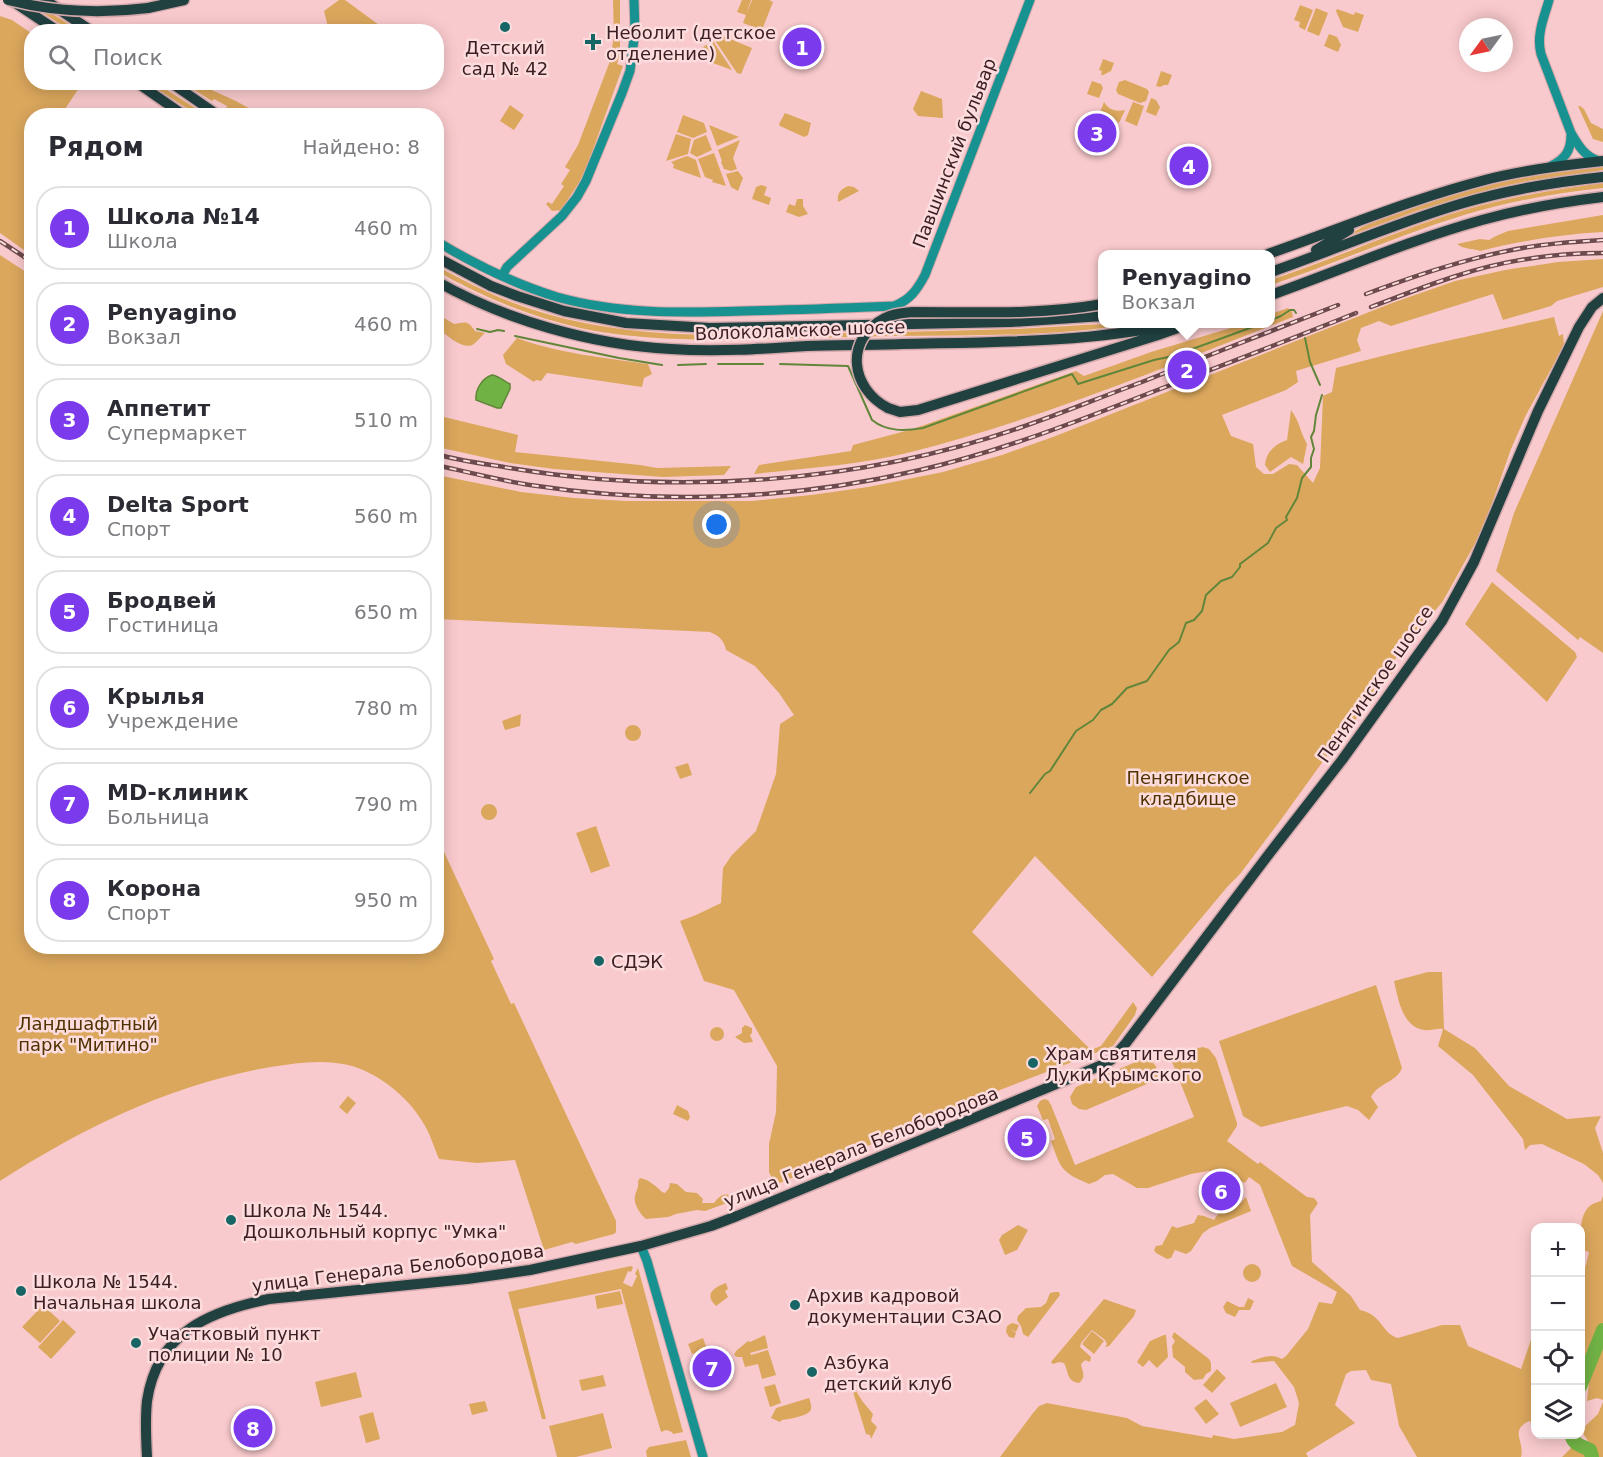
<!DOCTYPE html>
<html lang="ru">
<head>
<meta charset="utf-8">
<style>
  :root { --surface:#fff; --page:#f7f7f7; --text:#2b2b33; --muted:#7c7c81; --line:#e1e1e2; --accent:#7c3aed }
  body { margin:0; font-family:"DejaVu Sans",sans-serif; background:var(--page); color:var(--text) }
  .controls { position:absolute; right:18px; bottom:18px; display:grid; overflow:hidden; border-radius:12px; box-shadow:0 3px 15px #0003 }
  .controls button { width:54px; height:54px; display:grid; place-items:center; padding:0; border:0; border-bottom:2px solid var(--line); background:var(--surface); color:var(--text); font:30px sans-serif }
  .compass { position:absolute; left:1459px; top:18px; width:54px; height:54px; border-radius:50%; background:var(--surface); box-shadow:0 3px 15px #0003; rotate:237deg }
  .you { position:absolute; left:717px; top:525px; width:21px; height:21px; margin:-15px; border:4px solid #fff; border-radius:50%; background:#1a73e8; box-shadow:0 0 0 9px #1a73e833 }
  .badge { display:grid; place-items:center; width:39px; height:39px; border-radius:50%; background:var(--accent); color:#fff; font-size:20px; font-weight:700 }
  .pin { position:absolute; translate:-50% -50%; border:3px solid #fff; box-shadow:0 2px 6px #0006 }
  .popup { position:absolute; left:1098px; top:250px; width:177px; height:78px; box-sizing:border-box; display:grid; place-content:center; border-radius:12px; background:var(--surface); filter:drop-shadow(0 2px 4px #0005); font-size:20px; white-space:nowrap; color:var(--muted) }
  .popup b { font-size:22px; color:var(--text) }
  .popup::after { content:''; position:absolute; left:50%; top:100%; margin-left:-12px; border:12px solid transparent; border-top-color:var(--surface) }
  .list { margin:0; padding:0; list-style:none }
  h2 { display:flex; justify-content:space-between; align-items:center; height:78px; margin:0; padding:0 24px; font-size:26px }
  h2 small { font-size:20px; font-weight:400; color:var(--muted) }
  .list li { display:grid; grid-template-columns:39px 1fr auto; gap:18px; align-items:center; box-sizing:border-box; height:84px; margin:0 12px 12px; padding:0 12px; border:2px solid var(--line); border-radius:24px }
  .list b { display:block; font-size:22px; white-space:nowrap }
  .list p { margin:0; font-size:20px; white-space:nowrap; color:var(--muted) }
  .list em { font-size:20px; font-style:normal; color:var(--muted) }
  .icon { flex:none; width:33px; height:33px; fill:none; stroke:currentColor; stroke-width:2; stroke-linecap:round; stroke-linejoin:round }
  .map { position:relative; flex:none; width:1603px; height:1457px; overflow:hidden }
  .search { position:absolute; background:var(--surface); box-shadow:0 3px 15px #0003; left:24px; top:24px; width:420px; height:66px; display:flex; align-items:center; gap:15px; box-sizing:border-box; padding:0 21px; border-radius:24px; color:var(--muted); font-size:22px }
  .panel { position:absolute; background:var(--surface); box-shadow:0 3px 15px #0003; left:24px; top:108px; width:420px; height:846px; border-radius:24px }
  .map>svg:first-child { display:block }
  .green { fill:#dba75d }
  .water { fill:#71b245; stroke:#61863a; stroke-width:1.5 }
  .lines { fill:none; stroke-linecap:round; stroke-linejoin:round }
  .stream { stroke:#61863a; stroke-width:2 }
  .river { stroke:#71b245; stroke-width:14 }
  .minor-casing { stroke:#d3a8ab; stroke-width:11 }
  .major-casing { stroke:#d3a8ab; stroke-width:13 }
  .minor { stroke:#189291; stroke-width:9 }
  .major { stroke:#214040; stroke-width:10 }
  .rail-casing { stroke:#6c4a4d; stroke-width:4.5 }
  .rail { stroke:#fcdcdd; stroke-width:2; stroke-dasharray:7; stroke-linecap:butt }
  .major-bridge-casing { stroke:#d3a8ab; stroke-width:13; stroke-linecap:butt }
  .major-bridge { stroke:#214040; stroke-width:10 }
  .poi-dot { fill:#176665; stroke:#fcdcdd; stroke-width:2 }
  .labels { text-anchor:middle; dominant-baseline:central; stroke-width:5; stroke-linejoin:round; paint-order:stroke }
  .poi-label { font-size:18px; fill:#3b1e21; stroke:#fcdcdd; text-anchor:start }
  .street-label { font-size:18px; fill:#3b1e21; stroke:#fcdcdd }
  .park-label { font-size:18px; fill:#4f3200; stroke:#fcdcdd }
</style>
</head>
<body>
<div class="map">
<svg width="1603" height="1457" viewBox="0 0 1603 1457">
  <rect width="100%" height="100%" fill="#f9cacd"/>
  <!-- green -->
  <path class="green" d="M23,0H31L79,31H71Z
    M339,0H345L379,25L374,31H329L324,11Z
    M613,0H620V53L617,64L623,66L587,166L580,181L561,210L552,211L546,204L548,202L552,204L564,186L561,184L570,170L565,167L578,145L610,61L614,35Z
    M742,0H751L746,14L752,0H769L773,2L762,30L743,23L746,15L737,12Z
    M1300,5L1313,10L1305,30L1299,27L1300,22L1294,20Z
    M1316,8L1328,13L1319,36L1307,31Z
    M1337,9L1354,15L1355,12L1364,15L1358,32L1343,27L1336,11Z
    M0,16L12,20L31,33L32,82L80,83L77,91L61,115L32,116V161L30,163L32,165L31,255L0,233Z
    M713,32L752,48L741,74L737,73L712,36Z
    M1329,34L1337,37L1341,45L1338,52L1324,46Z
    M713,41L732,70L699,58L695,52Z
    M1103,59L1114,63L1111,71L1103,75H1101L1102,71L1099,70Z
    M1161,71L1172,75L1168,85H1164L1160,87L1156,86Z
    M1125,80L1147,89L1149,92L1146,101L1140,103L1118,94L1116,90L1119,82Z
    M1092,81L1101,84L1103,88L1099,98L1087,94Z
    M148,83H156L206,115H197Z
    M183,83H196L236,101L261,115H236L226,110L227,106L214,99L212,101Z
    M921,91L942,99L943,118L918,116L913,109Z
    M1151,98L1156,100L1160,107L1156,116L1146,112Z
    M1104,102C1109,110 1116,112 1125,110L1119,123L1111,115H1099Z
    M1133,102L1144,106L1137,126L1125,121Z
    M510,105L524,115L514,130L500,121Z
    M1578,106H1580L1584,109L1591,123L1603,129V142L1593,139Z
    M785,113L811,123L808,135L804,137L780,126L779,124Z
    M683,115L704,123L707,132L693,138L677,132Z
    M709,125L739,137L717,146Z
    M676,134L691,139L688,154L666,161Z
    M706,135L712,150L697,157L690,153L694,140Z
    M740,140L733,158L737,169L731,171L724,169L721,162L722,161L718,150Z
    M714,153L726,186L712,182L713,180L705,177L698,159Z
    M687,156L696,160L701,178L673,168L674,165L671,162Z
    M1603,165V170L1527,181L1495,188L1419,210L1348,236C1365,223 1386,217 1406,210C1471,186 1535,174 1603,165Z
    M738,171L743,178L738,191L731,187L726,174Z
    M1603,183V188C1556,193 1510,201 1464,215C1399,235 1336,263 1271,285V280C1336,258 1398,230 1464,210C1510,197 1556,189 1603,183Z
    M761,185L767,187L764,195L771,198L769,205L752,199L756,187Z
    M848,186L854,187L859,191L838,202C837,193 840,190 848,186Z
    M797,199H803V206L808,214L799,217L786,212L789,204L795,206Z
    M1603,215V232C1562,234 1520,241 1480,251C1472,248 1465,250 1457,244L1480,239L1489,240L1496,236L1508,231Z
    M0,255L32,276V946H436L437,837L494,959L491,961L511,1004L514,1003L616,1221V1232L614,1234L576,1244L572,1242L544,1250L515,1160L477,1163L439,1159C434,1148 431,1136 425,1126C411,1099 378,1072 348,1065C323,1059 296,1063 271,1067C174,1083 82,1128 0,1181Z
    M1603,259V287L1557,301L1551,306L1503,320L1493,294L1391,326L1379,321L1361,328L1357,340L1361,351L1296,371L1298,382L1286,390L1222,415L1231,436L1253,444L1256,467L1264,474H1273L1289,464L1297,465L1313,483L1320,468L1323,396L1332,392L1336,368C1408,348 1481,334 1554,317L1559,336L1563,334L1564,345L1526,415L1511,449L1489,512L1478,538L1443,601L1391,664L1396,668L1351,725L1353,727L1343,740L1334,746L1280,821L1240,874L1228,886L1152,977L1035,856L972,932L1091,1050L1101,1046L1133,1002L1137,1008L1135,1015L1113,1046L1000,1090L775,1185L769,1172V1144L776,1112L777,1066L734,990L704,981L680,921L696,915L721,903L723,868L732,855L756,831L776,774L780,724L794,715L779,693L755,666L726,650C724,640 719,636 710,632L437,619V475L521,492L574,498L626,501H752L811,495L868,487L943,472L1002,455L1053,437L1392,303L1455,281L1505,270L1558,262Z
    M436,266C461,279 485,292 511,302C586,331 667,336 746,335C835,333 924,332 1013,329C1053,328 1093,323 1132,324C1053,337 972,335 892,336C850,337 807,338 765,339C703,340 640,341 580,328C529,316 482,297 437,271Z
    M1288,308L1292,312L1293,317C1167,366 1042,419 911,452C860,465 806,468 754,474L759,465L851,451L853,445L913,429L1076,371L1084,376L1151,352L1244,324H1271V314Z
    M1603,311V653L1580,637L1578,640L1496,571L1514,513Z
    M436,313L454,324C465,322 468,320 475,331L485,333C481,336 479,340 475,343C465,353 446,334 437,328Z
    M517,338C557,353 605,358 648,364L652,374L644,378L642,387L547,373L541,381L536,380L534,382L506,364L503,355Z
    M1291,410C1300,422 1300,432 1307,444L1303,464L1291,457L1270,472L1265,465C1266,452 1275,444 1287,440Z
    M436,415L518,435L515,452L640,465L657,468L731,466L724,475L663,477L554,469L510,463L437,447Z
    M1492,582L1575,652L1577,657L1547,702L1465,624Z
    M521,714L520,726L505,730L502,721Z
    M625 733a8 8 0 1 1 16 0a8 8 0 1 1-16 0Z
    M688,763L692,775L680,779L675,767Z
    M481 812a8 8 0 1 1 16 0a8 8 0 1 1-16 0Z
    M596,826L610,866L591,873L576,833Z
    M1428,972H1442L1444,1029L1475,1048L1509,1086L1567,1119L1601,1116L1595,1128L1603,1153V1183L1598,1175L1584,1164L1542,1144L1530,1145L1525,1150L1523,1139L1473,1075L1438,1046L1443,1029C1437,1028 1431,1031 1424,1030C1402,1027 1398,998 1394,981Z
    M1376,985L1402,1068C1396,1083 1379,1082 1371,1097L1378,1107L1369,1120L1358,1110L1347,1106L1261,1127L1243,1116L1219,1041Z
    M745,1025L752,1028V1033L750,1035L753,1042L744,1043L735,1037L742,1033V1028Z
    M710 1034a7 7 0 1 1 14 0a7 7 0 1 1-14 0Z
    M1203,1047L1209,1049L1216,1058L1237,1123V1126L1227,1141L1258,1164L1260,1162L1307,1197L1314,1198L1318,1203L1310,1215L1312,1262L1351,1296L1360,1310C1383,1315 1381,1333 1398,1338L1442,1325H1460L1468,1346L1521,1369L1535,1328V1425L1529,1421C1509,1431 1525,1441 1521,1457H1417L1399,1426L1391,1384L1371,1380L1366,1370L1351,1371L1346,1374L1335,1405L1355,1423L1306,1453L1308,1457H1000L1033,1413L1039,1406L1047,1403L1127,1418L1142,1426L1212,1438L1213,1435L1234,1439L1282,1432L1295,1425L1299,1403L1294,1387L1274,1361L1251,1363L1252,1361C1263,1357 1272,1353 1282,1359L1286,1356L1308,1329L1319,1302L1332,1304L1337,1292L1292,1266L1260,1185L1249,1177L1245,1183L1223,1172L1208,1171L1191,1174L1148,1188H1137L1113,1174L1105,1175L1097,1181L1089,1184C1061,1172 1061,1169 1051,1141L1055,1139L1048,1119L1043,1120L1037,1106L1040,1101L1044,1099L1048,1100L1051,1105L1075,1165L1194,1117L1169,1054Z
    M1143,1059L1150,1060L1156,1066L1158,1076L1154,1081L1086,1110L1079,1109L1072,1104L1070,1097L1076,1087Z
    M348,1096L356,1103L347,1114L339,1107Z
    M677,1105L688,1111L690,1117L688,1121L673,1114Z
    M640,1178C648,1179 656,1186 662,1192L665,1193L669,1188L670,1183L677,1184L686,1192L697,1193L703,1199L702,1203H714C718,1198 722,1193 729,1195L731,1199L730,1202L705,1211L697,1210L676,1214L668,1217L646,1219C641,1215 633,1204 635,1196C636,1190 639,1188 638,1181Z
    M1603,1196V1400L1597,1398L1587,1401L1589,1380L1581,1368L1580,1277L1586,1265L1589,1252L1581,1249C1580,1236 1579,1213 1591,1205C1592,1204 1600,1201 1601,1201Z
    M1246,1197L1251,1211L1210,1228L1203,1233L1191,1251L1186,1254L1175,1250L1171,1258L1167,1259L1156,1253L1154,1250L1156,1246L1162,1245L1172,1226L1177,1228L1194,1223L1198,1215L1204,1216L1214,1220L1220,1211C1232,1214 1239,1205 1246,1197Z
    M1018,1225L1028,1230L1017,1250L1005,1255L999,1240L1002,1235Z
    M1243 1273a9 9 0 1 1 18 0a9 9 0 1 1-18 0Z
    M631,1266L633,1267L631,1272L628,1271L623,1283L632,1287L637,1276L635,1274L638,1268L683,1432L673,1434L672,1432L666,1430L661,1432L648,1388L621,1289L518,1309L546,1419H542L508,1292Z
    M726,1283L728,1289L725,1291L728,1297L716,1306C704,1294 713,1288 726,1283Z
    M620,1291L623,1304L597,1309L595,1296Z
    M1055,1292H1059L1060,1295L1028,1337L1023,1334L1021,1326L1017,1320L1018,1316L1026,1308L1041,1307L1046,1303L1050,1293Z
    M1248,1298L1254,1301L1250,1310H1239L1235,1317L1226,1313L1223,1307L1227,1301L1239,1307H1244Z
    M1104,1299L1136,1310L1134,1316L1109,1346L1105,1347L1107,1344L1105,1340L1092,1330L1081,1343L1080,1347L1091,1357L1090,1362L1085,1360L1081,1364C1082,1372 1087,1376 1079,1383C1066,1381 1069,1372 1064,1363L1059,1362L1053,1364L1051,1362Z
    M43,1305L60,1321L40,1343L22,1327Z
    M63,1320L76,1332L51,1359L38,1347Z
    M1012,1323L1019,1325L1016,1332L1010,1329L1016,1333L1014,1338L1009,1337L1006,1332L1007,1326Z
    M1092,1331L1104,1341L1094,1354L1082,1344Z
    M1174,1332L1209,1359L1211,1363V1371L1206,1374L1203,1379L1194,1380L1185,1372V1367L1173,1357L1172,1346L1175,1341L1172,1337Z
    M765,1335L768,1348L750,1353L751,1355L768,1350L776,1375L762,1379L758,1364L745,1367L742,1357H737L734,1355L736,1351L748,1341L750,1342Z
    M1164,1335H1166L1168,1357L1157,1368L1149,1360L1143,1367L1137,1362L1150,1341Z
    M703,1338L707,1349L692,1354L688,1344Z
    M1217,1369L1226,1378L1212,1393L1203,1385Z
    M356,1372L362,1397L321,1407L315,1382Z
    M603,1375L606,1386L582,1391L579,1380Z
    M1276,1383L1287,1407L1240,1427L1230,1403Z
    M775,1384L781,1403L770,1407L764,1387Z
    M856,1391L863,1402L873,1414L871,1421L877,1427L871,1439L870,1435L866,1434L853,1392Z
    M809,1398C810,1400 812,1407 811,1409C810,1416 789,1419 782,1420L780,1422L771,1418L776,1408Z
    M1206,1399L1219,1414L1206,1424L1194,1408Z
    M485,1401L488,1411L472,1415L469,1404Z
    M1603,1402V1457H1562L1573,1446L1593,1449L1581,1430L1598,1414Z
    M373,1412L380,1439L366,1443L359,1416Z
    M603,1413L612,1448L576,1457H557L549,1426Z
    M686,1440L691,1457H647L646,1451L649,1447Z"/>
  <!-- water -->
  <path class="water" d="M492,375C499,376 504,381 510,384V389L501,408H497L476,400C475,390 482,378 492,375Z"/>
  <g class="lines">
    <!-- stream -->
    <path class="stream" d="M1271,320L1281,316L1290,310H1294L1296,313
      M477,329L490,332L498,330L504,331
      M515,336L619,358L662,365
      M1305,338L1310,362L1320,385
      M718,364H763
      M780,364L848,366L872,420C887,432 905,431 923,428L1072,374L1078,384L1154,360L1173,356L1261,324
      M678,365L706,364
      M1030,793L1045,774L1050,771L1076,731L1093,720L1101,710L1112,704L1127,688L1147,681L1169,650L1179,642L1186,623L1194,620L1202,611L1206,595L1221,581L1232,577L1240,567V564L1268,543L1276,528L1287,520L1286,517L1297,498L1302,478L1311,467V458L1314,449L1311,437L1314,431L1316,415L1322,395"/>
    <!-- river -->
    <path class="river" d="M1580,1387L1603,1330
      M1572,1434C1571,1444 1583,1446 1590,1450L1592,1457"/>
    <defs>
      <path id="minor" d="M1549,0C1544,18 1536,35 1541,54L1571,133C1578,145 1585,157 1599,161
        M1551,166C1565,159 1571,151 1571,135
        M436,241C474,264 514,284 557,297C617,314 681,313 743,311C793,310 843,308 894,306C910,300 917,290 925,275L1030,0
        M502,276L507,267L562,216L577,197L586,181L622,93L630,71L635,31L634,0
        M641,1246L647,1261L703,1457"/>
      <path id="major" d="M45,0L93,32
        M14,2L59,32
        M148,8L184,0
        M136,82L185,116
        M170,82L219,116
        M1316,250L1349,230
        M1268,254C1340,229 1411,199 1485,180C1523,170 1564,165 1603,161
        M436,257L491,286L517,296L564,311L626,323L710,328L1011,322L1103,316
        M1271,272C1334,250 1396,223 1460,204C1506,190 1555,182 1603,177
        M436,281C505,320 592,345 671,349C716,352 762,349 807,346C839,345 871,345 902,344C993,342 1085,343 1174,324
        M1271,295C1341,270 1410,240 1482,220C1521,209 1562,202 1603,197
        M888,408L900,412L918,410L1158,335L1189,324
        M147,1457C146,1439 145,1420 147,1401C157,1333 209,1311 269,1299L467,1279L530,1270L641,1246L711,1226L737,1216L1054,1085L1104,1064L1111,1060L1126,1043L1269,854L1342,760L1442,621L1474,562L1538,411L1579,327L1592,307L1603,298"/>
    </defs>
    <!-- minor casing -->
    <use href="#minor" class="minor-casing"/>
    <!-- major casing -->
    <use href="#major" class="major-casing"/>
    <!-- minor -->
    <use href="#minor" class="minor"/>
    <!-- major -->
    <use href="#major" class="major"/>
    <defs>
      <path id="rail" d="M0,241L32,262
        M1366,294C1412,277 1458,261 1507,251C1539,244 1571,242 1603,240
        M1371,307C1398,297 1425,286 1453,277C1501,261 1553,253 1603,253
        M436,454C460,461 486,464 510,468C676,496 860,483 1019,428C1060,414 1101,397 1142,382C1207,356 1273,330 1338,305
        M436,465C467,472 499,480 530,485C659,505 793,500 920,470C1002,451 1081,420 1160,389C1226,364 1291,339 1356,313"/>
    </defs>
    <!-- rail casing -->
    <use href="#rail" class="rail-casing"/>
    <!-- rail -->
    <use href="#rail" class="rail"/>
    <defs>
      <path id="major-bridge" d="M8,0C54,12 100,14 148,8
        M888,408C850,388 844,339 885,318C894,313 903,313 912,312C976,312 1041,315 1103,304"/>
    </defs>
    <!-- major-bridge casing -->
    <use href="#major-bridge" class="major-bridge-casing"/>
    <!-- major-bridge -->
    <use href="#major-bridge" class="major-bridge"/>
  </g>
  <!-- markers -->
  <g class="poi-dot">
    <circle cx="505" cy="27" r="6"/>
    <path d="M590 33h6v6h6v6h-6v6h-6v-6h-6v-6h6z"/>
    <circle cx="599" cy="961" r="6"/>
    <circle cx="1033" cy="1063" r="6"/>
    <circle cx="231" cy="1220" r="6"/>
    <circle cx="21" cy="1291" r="6"/>
    <circle cx="795" cy="1305" r="6"/>
    <circle cx="136" cy="1343" r="6"/>
    <circle cx="812" cy="1372" r="6"/>
  </g>
  <g class="labels">
    <!-- poi labels -->
    <g class="poi-label">
      <text x="606" y="32">Неболит (детское<tspan x="606" dy="21">отделение)</tspan></text>
      <text x="505" y="47" text-anchor="middle">Детский<tspan x="505" dy="21">сад № 42</tspan></text>
      <text x="611" y="961">СДЭК</text>
      <text x="1045" y="1053">Храм святителя<tspan x="1045" dy="21">Луки Крымского</tspan></text>
      <text x="243" y="1210">Школа № 1544.<tspan x="243" dy="21">Дошкольный корпус "Умка"</tspan></text>
      <text x="33" y="1281">Школа № 1544.<tspan x="33" dy="21">Начальная школа</tspan></text>
      <text x="807" y="1295">Архив кадровой<tspan x="807" dy="21">документации СЗАО</tspan></text>
      <text x="148" y="1333">Участковый пункт<tspan x="148" dy="21">полиции № 10</tspan></text>
      <text x="824" y="1362">Азбука<tspan x="824" dy="21">детский клуб</tspan></text>
    </g>
    <!-- street labels -->
    <g class="street-label">
      <text transform="translate(954 153) rotate(-69)">Павшинский бульвар</text>
      <text transform="translate(800 330) rotate(-2)">Волоколамское шоссе</text>
      <text transform="translate(1375 684) rotate(-55)">Пенягинское шоссе</text>
      <text transform="translate(861 1147) rotate(-22)">улица Генерала Белобородова</text>
      <text transform="translate(398 1268) rotate(-7)">улица Генерала Белобородова</text>
    </g>
    <!-- park labels -->
    <g class="park-label">
      <text x="1188" y="777">Пенягинское<tspan x="1188" dy="21">кладбище</tspan></text>
      <text x="88" y="1023">Ландшафтный<tspan x="88" dy="21">парк "Митино"</tspan></text>
    </g>
  </g>
</svg>
<div class="controls">
<button>+</button>
<button>−</button>
<button><svg class="icon" aria-label="locate" viewBox="0 0 24 24"><circle cx="12" cy="12" r="6"/><path d="M12 2v4M12 18v4M2 12h4M18 12h4"/></svg></button>
<button><svg class="icon" aria-label="layers" viewBox="0 0 24 24"><path d="M12 4l9 5-9 5-9-5zM3 14l9 5 9-5"/></svg></button>
</div>
<svg class="compass" viewBox="-18 -18 36 36"><path d="M0-13l5 13h-10z" fill="#e53935"/><path d="M0 13l5-13h-10z" fill="#7c7c81"/></svg>
<div class="you"></div>
<div class="pin badge" style="left:802px;top:47px">1</div>
<div class="pin badge" style="left:1187px;top:370px">2</div>
<div class="popup"><b>Penyagino</b>Вокзал</div>
<div class="pin badge" style="left:1097px;top:133px">3</div>
<div class="pin badge" style="left:1189px;top:166px">4</div>
<div class="pin badge" style="left:1027px;top:1138px">5</div>
<div class="pin badge" style="left:1221px;top:1191px">6</div>
<div class="pin badge" style="left:712px;top:1368px">7</div>
<div class="pin badge" style="left:253px;top:1428px">8</div>
<div class="search"><svg class="icon" aria-label="search" viewBox="0 0 24 24"><circle cx="10" cy="10" r="6"/><path d="M15 15l6 6"/></svg>Поиск</div>
<section class="panel">
<h2>Рядом<small>Найдено: 8</small></h2>
<ul class="list">
<li><span class="badge">1</span><div><b>Школа №14</b><p>Школа</p></div><em>460 m</em></li>
<li><span class="badge">2</span><div><b>Penyagino</b><p>Вокзал</p></div><em>460 m</em></li>
<li><span class="badge">3</span><div><b>Аппетит</b><p>Супермаркет</p></div><em>510 m</em></li>
<li><span class="badge">4</span><div><b>Delta Sport</b><p>Спорт</p></div><em>560 m</em></li>
<li><span class="badge">5</span><div><b>Бродвей</b><p>Гостиница</p></div><em>650 m</em></li>
<li><span class="badge">6</span><div><b>Крылья</b><p>Учреждение</p></div><em>780 m</em></li>
<li><span class="badge">7</span><div><b>MD-клиник</b><p>Больница</p></div><em>790 m</em></li>
<li><span class="badge">8</span><div><b>Корона</b><p>Спорт</p></div><em>950 m</em></li>
</ul>
</section>
</div>
</body>
</html>
